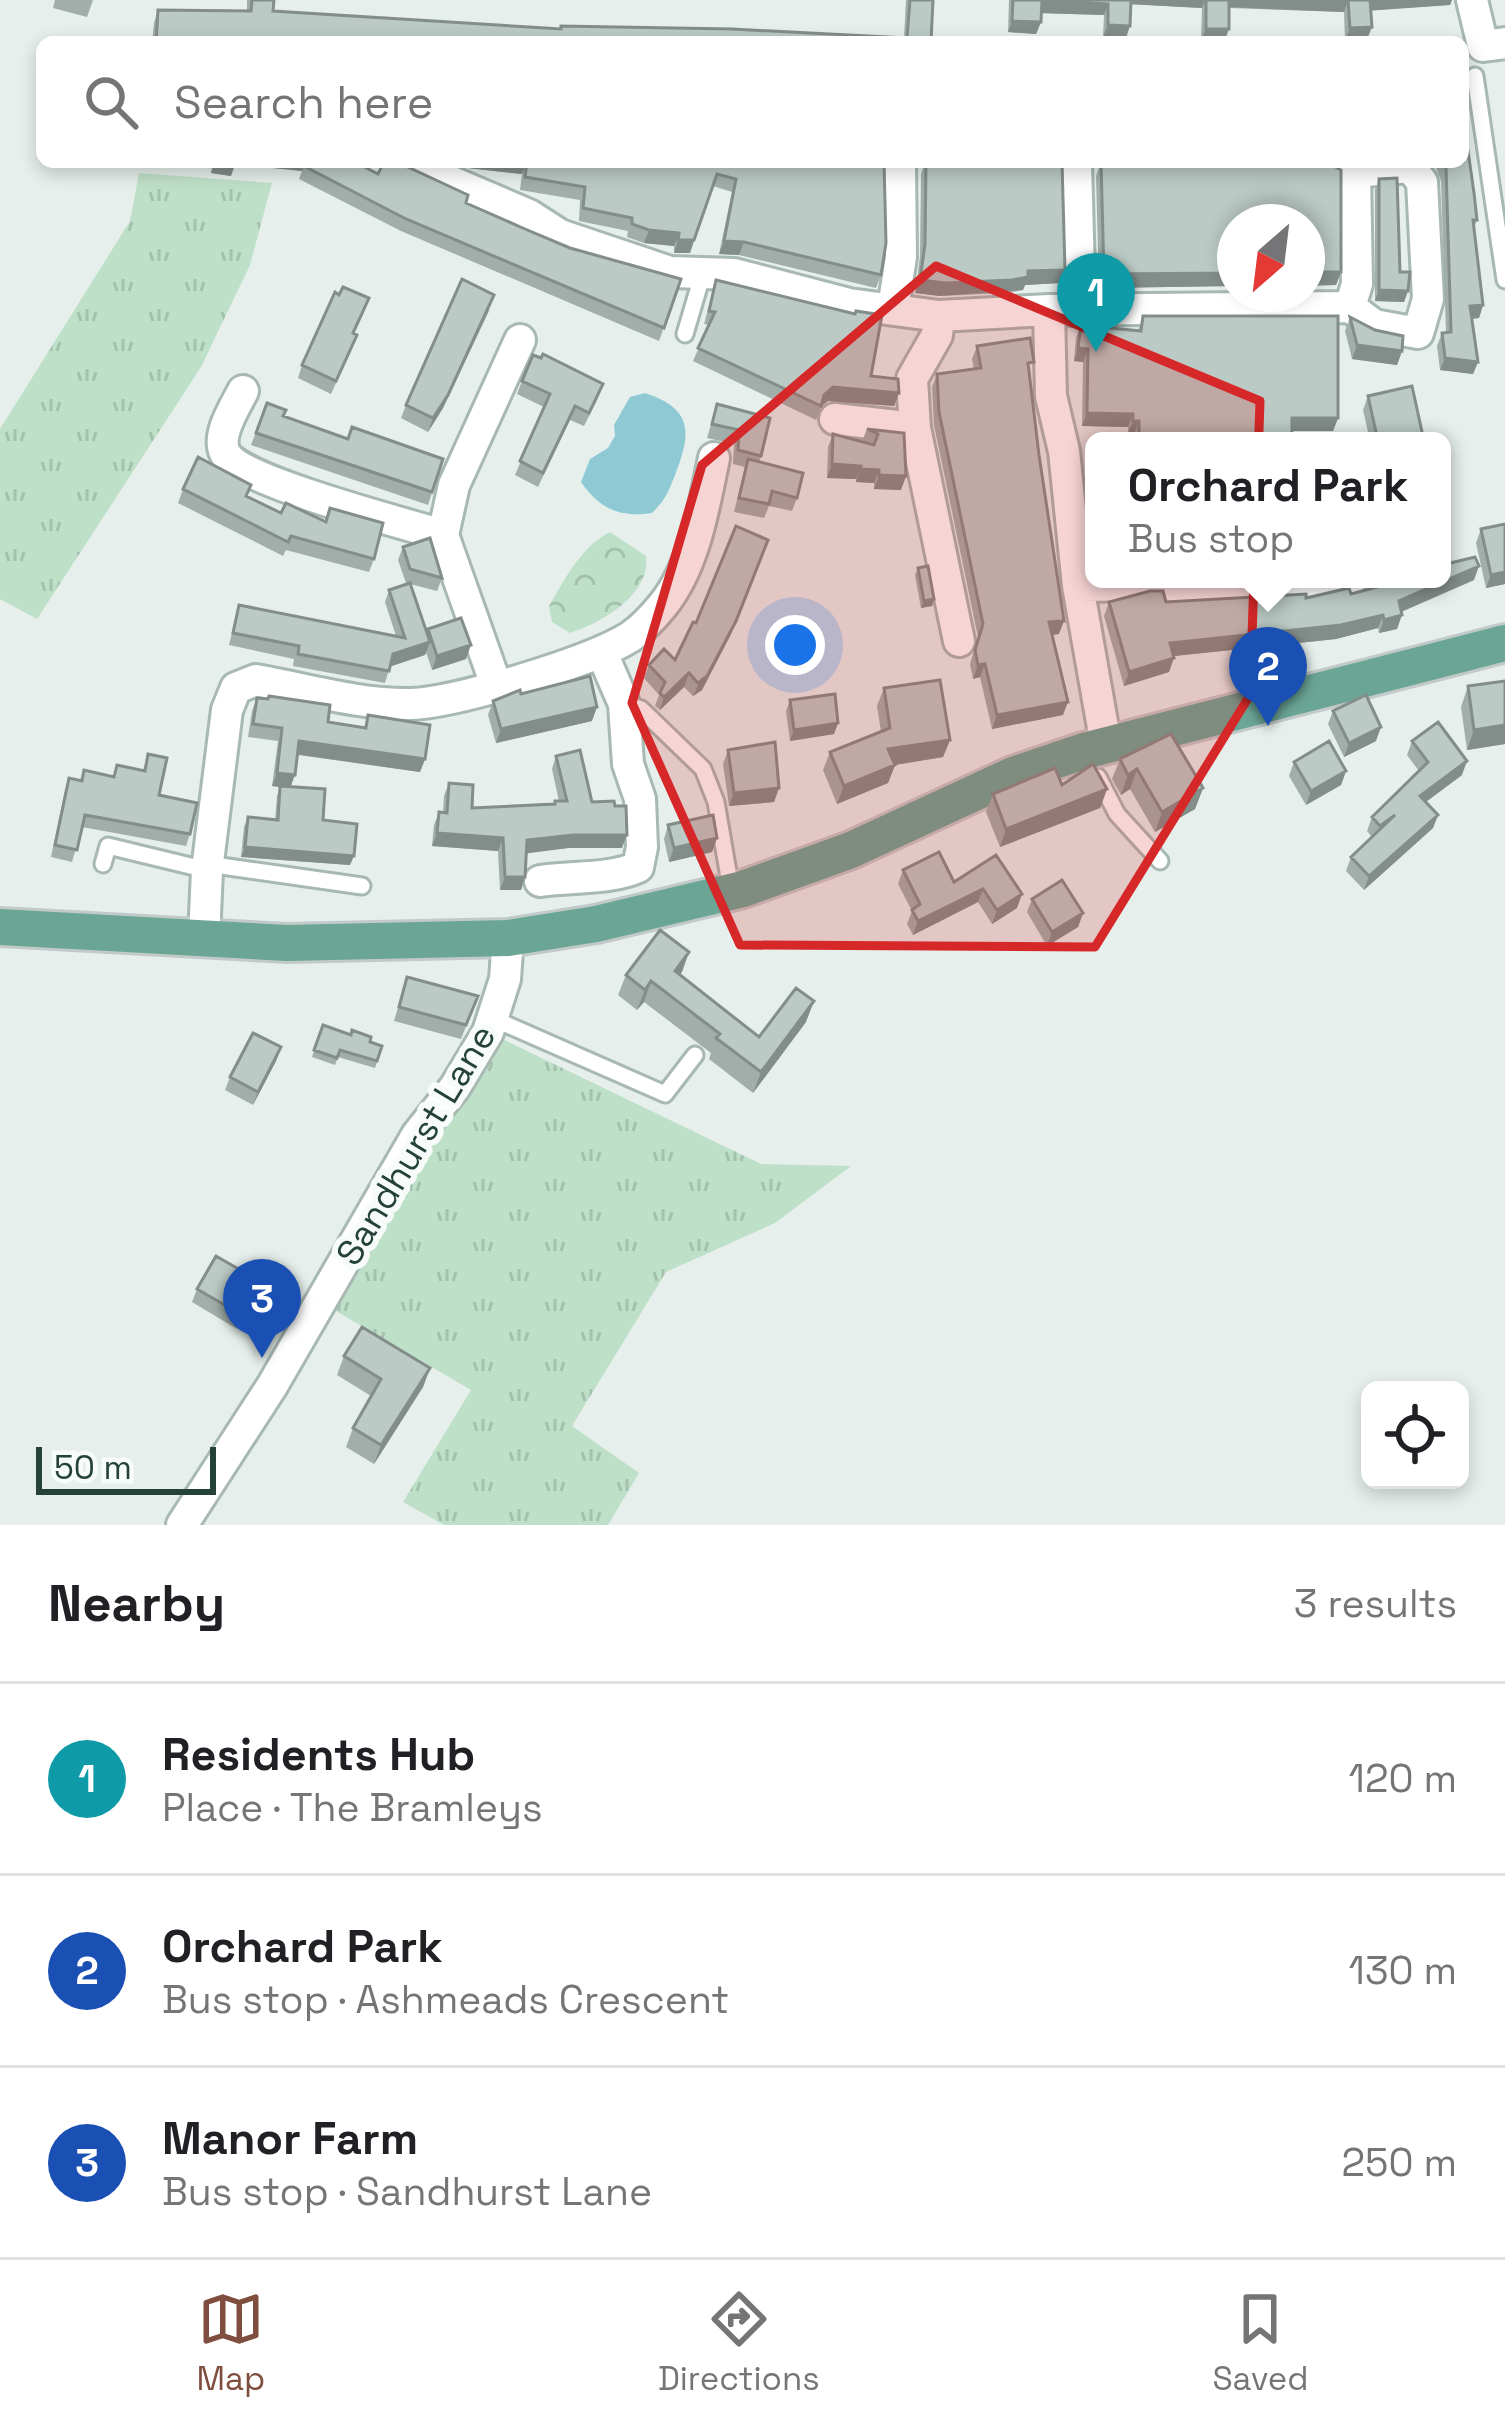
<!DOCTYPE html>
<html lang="en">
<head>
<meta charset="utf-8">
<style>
  :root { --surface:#fff; --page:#f6f6f6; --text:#202124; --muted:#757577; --line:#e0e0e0; --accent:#7f4e3f }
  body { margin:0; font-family:"Space Grotesk",sans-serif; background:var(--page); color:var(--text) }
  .controls { position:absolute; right:36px; bottom:36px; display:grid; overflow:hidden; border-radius:18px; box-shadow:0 6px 18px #0003 }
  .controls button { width:108px; height:108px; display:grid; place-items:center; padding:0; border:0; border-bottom:3px solid var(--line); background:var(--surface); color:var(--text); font:60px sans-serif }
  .compass { position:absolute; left:1217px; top:204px; width:108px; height:108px; border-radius:50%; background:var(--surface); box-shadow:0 6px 18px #0003; rotate:208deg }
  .scale { position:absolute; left:36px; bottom:30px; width:180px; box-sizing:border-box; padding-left:12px; border:6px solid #24423a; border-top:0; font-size:33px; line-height:42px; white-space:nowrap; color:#24423a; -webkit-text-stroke:9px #f7fbf9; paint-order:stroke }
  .you { position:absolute; left:795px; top:645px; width:42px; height:42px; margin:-30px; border:9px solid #fff; border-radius:50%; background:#1a73e8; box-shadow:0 0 0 18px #1a73e833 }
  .badge { display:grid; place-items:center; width:78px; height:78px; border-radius:50%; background:var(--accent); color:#fff; font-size:39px; font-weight:700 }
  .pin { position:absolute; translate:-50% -99px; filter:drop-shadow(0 3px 6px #0008) }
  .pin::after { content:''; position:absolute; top:63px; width:42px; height:36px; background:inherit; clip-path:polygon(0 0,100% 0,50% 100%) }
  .popup { position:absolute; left:1085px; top:432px; width:366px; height:156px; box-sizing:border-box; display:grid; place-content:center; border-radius:18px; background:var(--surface); filter:drop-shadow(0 3px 9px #0005); font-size:39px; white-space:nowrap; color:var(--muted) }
  .popup b { font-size:45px; color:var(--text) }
  .popup::after { content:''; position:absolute; left:50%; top:100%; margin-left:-24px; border:24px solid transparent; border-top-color:var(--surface) }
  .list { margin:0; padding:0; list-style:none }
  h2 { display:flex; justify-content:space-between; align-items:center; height:156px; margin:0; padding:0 48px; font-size:51px }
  h2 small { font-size:39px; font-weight:400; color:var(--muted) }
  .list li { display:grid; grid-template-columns:78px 1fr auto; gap:36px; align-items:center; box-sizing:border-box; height:192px; padding:0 48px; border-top:3px solid var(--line) }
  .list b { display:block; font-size:45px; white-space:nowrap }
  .list p { margin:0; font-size:39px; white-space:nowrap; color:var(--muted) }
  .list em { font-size:39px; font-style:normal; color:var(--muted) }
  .icon { flex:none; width:66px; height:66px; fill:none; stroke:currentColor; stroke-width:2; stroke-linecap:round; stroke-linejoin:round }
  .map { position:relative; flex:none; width:1505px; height:1525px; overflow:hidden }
  .search { position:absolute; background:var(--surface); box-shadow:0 6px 18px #0003; left:36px; right:36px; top:36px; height:132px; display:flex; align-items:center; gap:30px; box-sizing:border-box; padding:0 42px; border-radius:18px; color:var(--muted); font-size:45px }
  .sheet { height:732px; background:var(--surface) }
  nav { display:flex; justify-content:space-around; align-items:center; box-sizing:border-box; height:168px; border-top:3px solid var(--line); background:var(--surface); font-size:33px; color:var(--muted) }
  nav a { display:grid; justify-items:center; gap:6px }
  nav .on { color:var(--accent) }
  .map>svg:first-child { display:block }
  .grass { fill:url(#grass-tufts) }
  .forest { fill:url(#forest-crowns) }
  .water { fill:#8ec9d4 }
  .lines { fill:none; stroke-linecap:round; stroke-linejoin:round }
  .service-casing { stroke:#a8b8b2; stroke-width:21 }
  .minor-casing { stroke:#a8b8b2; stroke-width:36 }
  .primary-casing { stroke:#c2cac8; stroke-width:42 }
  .service { stroke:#fff; stroke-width:15 }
  .minor { stroke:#fff; stroke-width:30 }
  .primary { stroke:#6aa596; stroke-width:36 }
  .wall { fill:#a1aea9 }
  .shaded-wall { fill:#838d89 }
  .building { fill:#bbcac4; stroke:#838d89; stroke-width:3 }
  .marked { fill:#d62828; fill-opacity:0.2; stroke:#d62828; stroke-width:9; stroke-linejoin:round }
  .labels { text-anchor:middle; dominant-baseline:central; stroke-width:12; stroke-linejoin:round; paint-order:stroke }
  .street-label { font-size:36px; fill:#24423a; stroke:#f7fbf9 }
</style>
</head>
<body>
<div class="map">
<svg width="1505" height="1525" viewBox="0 0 1505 1525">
  <defs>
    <pattern id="grass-tufts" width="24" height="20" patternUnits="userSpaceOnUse" patternTransform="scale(3)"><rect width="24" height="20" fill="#bfe0c8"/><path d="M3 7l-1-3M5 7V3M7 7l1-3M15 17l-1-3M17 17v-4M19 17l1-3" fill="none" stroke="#a4c1ad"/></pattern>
    <pattern id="forest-crowns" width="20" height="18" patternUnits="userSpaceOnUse" patternTransform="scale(3)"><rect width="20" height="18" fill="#bfe0c8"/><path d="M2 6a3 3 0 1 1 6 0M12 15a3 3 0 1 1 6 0" fill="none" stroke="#a4c1ad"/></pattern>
  </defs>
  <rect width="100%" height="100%" fill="#e6efeb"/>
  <!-- grass -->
  <path class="grass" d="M139,173L272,183L250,265L201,367L37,619L0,599V429L130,221Z
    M488,1032L761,1164L851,1166L775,1223L666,1272L572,1426L639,1473L608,1525H444L403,1502L471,1390L322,1303Z"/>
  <!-- forest -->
  <path class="forest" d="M610,532L646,556C651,595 601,623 570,633L552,622L549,606C565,579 581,547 610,532Z"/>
  <!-- water -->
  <path class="water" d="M645,393C697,410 690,437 673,480C667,495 664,501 652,513C619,518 599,508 581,482L590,459L608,448L615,436L614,425L630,397Z"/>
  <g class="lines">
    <defs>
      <path id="service" d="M1475,76L1505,280
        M685,334L703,273
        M625,703L641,709L703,769L716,802L731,889
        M1098,777L1117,814L1160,861
        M103,864L108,846L207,870
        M207,864L362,886
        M494,1019L665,1094L695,1055"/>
      <path id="minor" d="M1472,0L1483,46L1505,43
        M405,162L529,215L560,235L670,272L734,274L849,304L939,316L1049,310L1350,307L1357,284L1355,172L1335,162
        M1076,162L1080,310
        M1350,307L1374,325L1418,333L1428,299L1422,182L1410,167L1355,172
        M893,308L901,257L900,162
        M1049,310L1051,396L1064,451L1078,586L1106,745
        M939,316L937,335L912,379L915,428L959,641
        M243,391C235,407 216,435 225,453C239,481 406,524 443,535
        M835,419L915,428
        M1078,586L1162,585L1189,595L1316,587L1352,579
        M496,685L443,535L454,485L520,340
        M540,881C572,876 609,880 638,867L642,847L640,799L628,764L624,704L602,653
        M204,938L207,870L227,710L236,688L256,680C306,689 360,705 411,704C458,702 590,662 630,637C642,629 654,616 663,605C695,565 704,506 714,458
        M182,1525L272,1386L417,1135L455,1087L488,1032L505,979L508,938"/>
      <path id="primary" d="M0,927L287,943L508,938L596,924L743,889L851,850L1013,775L1084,751L1505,643"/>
    </defs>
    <!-- service casing -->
    <use href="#service" class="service-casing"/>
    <!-- minor casing -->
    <use href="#minor" class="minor-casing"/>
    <!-- primary casing -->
    <use href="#primary" class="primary-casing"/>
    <!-- service -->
    <use href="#service" class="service"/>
    <!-- minor -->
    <use href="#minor" class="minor"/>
    <!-- primary -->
    <use href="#primary" class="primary"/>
  </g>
  <!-- wall -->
  <path class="wall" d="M55,0H93L87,17L53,8Z
    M247,0H274L273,11L560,29L904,38L906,0H933L931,42H152L154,23L158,10L247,11Z
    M1009,0H1452L1450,5L1371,10L1372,27L1367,39L1345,40L1344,12L1229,8L1225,40H1201L1202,8L1131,4L1126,38L1103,37L1104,15L1041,13V22L1036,34L1008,32Z
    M161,162H355L378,174L466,203L570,248L681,279L659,341L401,231L299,179L302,171L235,164L231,176L211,173L212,165Z
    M462,162H884L881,275L876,288L739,255L719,254L732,192L713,186L690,253H674V246L644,243L627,237L628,231L579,221L580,200L520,190L522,174L468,168L462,165Z
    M925,162L1065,270L1060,283L1025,285L1023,290L1007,293L940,296L915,293L920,257L921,174Z
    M1101,162H1262L1341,272L1336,285L1235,222V286L1099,288L1096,176Z
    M1434,162H1463L1477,220L1474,228L1483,305L1479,318L1472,319L1478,362L1473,374L1440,370L1437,346L1442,333H1446L1441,181Z
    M1379,179L1400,272L1408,291L1404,302L1375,301V190Z
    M716,280L899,393L894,406L828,401L821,407L816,420L693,361L709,325L704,324Z
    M490,309L443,408L428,432L401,418L406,405Z
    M364,312L354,334L357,335L352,348L331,394L298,378L302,365Z
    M1143,316L1338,418L1333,431H1292V441H1134V434H1128V427L1082,426L1083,362L1074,361L1076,338L1081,325L1138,331Z
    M1350,317L1402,351L1397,365L1352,359L1345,331Z
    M977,346L1029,375L1059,634L1052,635L1063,715L992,729L980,677L973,679L970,664L978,637L934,425L932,387L937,374L974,369L972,359Z
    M522,381L598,398L584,426L570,420L538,487L515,475L544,407L517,394Z
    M1368,396L1424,441H1370L1363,410Z
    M267,403L283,416L348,439L443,459L428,505L251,445Z
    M717,404L761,456L759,462L797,498L792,511L769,506L764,518L734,512L745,467L733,464L734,444L707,438Z
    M867,429L904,433L906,476L901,490L874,489V483L856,482V479L827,478L828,447L833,434L862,442Z
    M1093,460L1094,513H1090L1089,473Z
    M183,489L247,496L281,513L325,521L330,508L374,559L369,572L286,550L283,556L178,503Z
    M1481,529L1505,584L1486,588L1476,543Z
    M403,547L442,578L437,591L410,584L427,633L428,629L466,659L432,670L426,652L425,655L390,666L385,683L293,666L294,659L229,645L239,605L396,636L385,602L389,590L409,584L406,583L398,560Z
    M918,568L934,599L932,606L921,608L915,575Z
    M1404,579L1474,580L1401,612L1397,629L1379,633L1378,628L1336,639L1174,656L1169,672L1124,686L1104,616L1109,602L1306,598L1351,594Z
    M731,634L702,690L693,696L684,687L660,710L655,706L659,695L644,678L649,665L675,660Z
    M1468,686L1505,744L1467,750L1461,707Z
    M884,688L950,740L943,757L895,765L888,783L837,804L823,770L830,752L881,732L877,706Z
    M521,694L592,721L496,743L488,715L493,701Z
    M257,698L328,722L364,727L368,715L425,759L420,772L298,755L291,787L323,820L350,865L241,857L244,827L248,817L275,820L277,796L280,787L272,786L278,741L248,737L252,711Z
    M790,700L838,723L834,734L790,741L786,711Z
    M1333,711L1376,741L1344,757L1328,724Z
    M1412,741L1462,775L1426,802L1438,815L1433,828L1364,890L1346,871L1351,857L1372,837L1367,831L1372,817L1419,771L1407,755Z
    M728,750L779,788L774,802L729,806L723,764Z
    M148,754L159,795L190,834L186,846L82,827L72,862L51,857L65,790L69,778L80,780L84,770L113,776L117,765L143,771Z
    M556,756L592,802L622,848H568L526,853L525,877L521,890H500L498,851L432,846L434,825L439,812L443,813L444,796L449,783L472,808L553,805L555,801H559L552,769Z
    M1120,759L1203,788L1195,809L1155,832L1130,789L1121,795L1112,779Z
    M1294,762L1346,771L1341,785L1306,805L1289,776Z
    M1062,785L1107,789L1100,808L1000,847L986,812L993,794Z
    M668,825L717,838L712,852L669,862L664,839Z
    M996,855L1017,908L992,924L978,902L913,935L907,924L912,911L898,884L903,870L954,882Z
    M1032,899L1083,913L1078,927L1047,946L1027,912Z
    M689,952L680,975L759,1037L806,1022L753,1093L709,1059L711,1053L644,1002L637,1010L618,995L626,975Z
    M407,977L478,996L461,1039L394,1021Z
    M323,1025L382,1046L375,1068L338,1057L335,1065L312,1057Z
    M281,1047L276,1061L253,1105L225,1090L230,1077Z
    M261,1282L256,1296L237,1329L192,1302L197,1289Z
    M344,1356L430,1368L423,1387L374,1464L346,1447L353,1428L371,1396L337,1375Z"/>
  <!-- shaded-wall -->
  <path class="shaded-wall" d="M1129,0H1205L1202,8L1127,4Z
    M1228,0H1348L1344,12L1225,7Z
    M1370,0H1452L1450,5L1366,11Z
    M1042,1L1108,4L1104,15L1037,13Z
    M1012,21L1041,22L1036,34L1008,32Z
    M1108,25L1130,26L1126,38L1103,37Z
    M1372,27L1367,39L1345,40L1350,28Z
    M1206,29H1229L1225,40H1201Z
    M161,162H213L212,165Z
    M215,162H307L302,171L235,164L231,176L211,173Z
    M470,162H527L522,174L468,168Z
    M649,230L679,233L674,246L644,243Z
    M678,240H694L690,253H674Z
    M724,241L744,242L739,255L719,254Z
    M1065,270L1060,283L1025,285L1023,290L940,296L915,293L920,280Z
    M1307,272H1341L1336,285L1307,286Z
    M1235,273V286L1099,288L1104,274Z
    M1379,290L1408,291L1404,302L1375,301Z
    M494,295L443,408L428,432L433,418Z
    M1483,305L1479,318L1466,319L1470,306Z
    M1357,345L1402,351L1397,365L1352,359Z
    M1078,348L1088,349L1083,362L1074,361Z
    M1445,358L1478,362L1473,374L1440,370Z
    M833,387L899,393L894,406L828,401L819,408L824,395Z
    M1087,413L1133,414L1128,427L1082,426Z
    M1292,418H1338L1333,431H1287Z
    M1133,421H1139L1134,434H1128Z
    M832,464L861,466L856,479L827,478Z
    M860,469L879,470L874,483L856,482Z
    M879,475L906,476L901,490L874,489Z
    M768,540L731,634L702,690L693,696Z
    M1479,566L1474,580L1394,615L1399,601Z
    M1505,572V584L1486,588L1491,575Z
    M934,599L932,606L921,608L924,601Z
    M1383,615L1378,628L1336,639L1165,657L1170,643Z
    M1402,615L1397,629L1379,633L1384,620Z
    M1064,621L1059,634L1044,636L1049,622Z
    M430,642L425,655L389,667L393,654Z
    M471,645L466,659L432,670L437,656Z
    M1174,658L1169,672L1124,686L1129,672Z
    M985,664L980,677L973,679L978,665Z
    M689,673L684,687L660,710L664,697Z
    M1068,702L1063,715L992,729L997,715Z
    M597,707L592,721L496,743L501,729Z
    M838,723L834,734L790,741L794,730Z
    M1505,725V744L1467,750L1474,730Z
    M1381,727L1376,741L1344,757L1349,743Z
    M950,740L943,757L882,767L888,749Z
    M299,741L425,759L420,772L295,754Z
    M1467,761L1462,775L1415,810L1420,796Z
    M895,765L888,783L837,804L844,786Z
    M1137,769L1130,789L1121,795L1128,775Z
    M1346,771L1341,785L1306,805L1311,791Z
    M277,773L295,775L290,788L272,786Z
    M779,788L774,802L729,806L734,793Z
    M1203,788L1195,809L1155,832L1162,812Z
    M1107,789L1100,808L1000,847L1006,829Z
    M1438,815L1433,828L1364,890L1369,876Z
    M437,833L503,838L498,851L432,846Z
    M573,835H627L622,848H568L522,854L527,840Z
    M717,838L712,852L669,862L674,848Z
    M245,847L354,856L350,865L241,857Z
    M505,877H525L521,890H500Z
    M983,889L978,902L913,935L918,921Z
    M1022,894L1017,908L992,924L997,910Z
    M1083,913L1078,927L1047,946L1052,932Z
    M689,952L682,972L667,991L675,971Z
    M651,981L644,1002L637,1010L645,990Z
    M814,1001L806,1022L753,1093L761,1072Z
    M281,1047L276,1061L253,1105L258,1092Z
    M261,1282L256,1296L237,1329L242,1315Z
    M430,1368L423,1387L374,1464L381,1445Z"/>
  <!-- building -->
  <path class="building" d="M252,0H274L273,11L561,29V26L732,29L907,38L910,0H933L931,42H156L158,10L251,11Z
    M1013,0H1131L1130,26L1108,25V4L1042,1L1041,22L1012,21Z
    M1206,0H1229V29H1206Z
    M1337,0H1370L1372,27L1350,28L1348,0Z
    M1463,116L1474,193L1477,220H1473L1483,305L1470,306L1478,362L1445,358L1442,333L1451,332L1446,168L1443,162H1463Z
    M306,162H355L378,174L384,162H397L468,195L466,203L525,229L570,248L681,279L664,328L406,219L304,166Z
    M527,162H884L886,243L881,275L744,242L724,241L736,179L717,174L694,240H678L679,233L649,230L632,224V218L583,208L585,187L525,177Z
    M926,162H1062L1065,270L1028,271V277L1012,280L945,283L920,280L925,244Z
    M1101,162H1327L1341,170V272H1307V222H1235V273L1104,274Z
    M1397,178L1400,272H1410L1408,291L1379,290V179Z
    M462,279L494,295L448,395L433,418L406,405Z
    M716,280L855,314L856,311L882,315L871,376L898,379L899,393L833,387L824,395L821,406L698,348L715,312L709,311Z
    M343,287L369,298L353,333L357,335L336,381L302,365L335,292L339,295Z
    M1143,316H1338V418H1292V441H1139V421H1133V414L1087,413L1088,349L1078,348L1081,325L1141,331Z
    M1350,317L1375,330L1403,336L1402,351L1357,345Z
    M1030,338L1034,362L1028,363L1039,455L1064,621L1049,622L1068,702L997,715L985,664L978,665L975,650L983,624L939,412L937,374L981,368L977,346Z
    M543,354L603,384L589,413L575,406L543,473L520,461L550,394L522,381L533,355L541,358Z
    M1412,386L1424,441H1378L1368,396Z
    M267,403L286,410L283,416L348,439L352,427L443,459L432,492L256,433Z
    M717,404L770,418L761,456L738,450L739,430L712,424Z
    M867,429L904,433L906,476L879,475V470L860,469L861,466L832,464L833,434L874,445L878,434Z
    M198,457L251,485L246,496L281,513L286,503L326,522L330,508L383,523L374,559L291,536L288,542L183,489Z
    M748,459L803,473L797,498L772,491L769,504L739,498Z
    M1505,524V572L1491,575L1481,529Z
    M736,526L768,540L736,621L707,676L698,683L689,673L664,697L660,693L665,682L649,665L664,649L675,660L693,622L696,623Z
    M430,538L442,578L410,569L403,547Z
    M1475,557L1479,566L1399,601L1402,615L1384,620L1383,615L1341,625L1170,643L1174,658L1129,672L1109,602L1150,591H1163L1166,602L1306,594V598L1349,588L1351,594L1407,579H1442V565Z
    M928,566L934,599L924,601L918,568Z
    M410,583L430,642L393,654L389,671L298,654L299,646L233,633L239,605L405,638L389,590Z
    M461,618L471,645L437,656L428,629Z
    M590,676L597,707L501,729L493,701L520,690L521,694Z
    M940,680L950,740L888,749L895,765L844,786L830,752L890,728L884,688Z
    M1505,681V725L1474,730L1468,686Z
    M835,694L838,723L794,730L790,700Z
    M1366,695L1381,727L1349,743L1333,711Z
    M269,696L330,705L328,722L366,728L368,715L430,725L425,759L299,741L295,775L277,773L282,728L253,724L257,698L268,699Z
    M1438,722L1467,761L1420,796L1438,815L1369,876L1351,857L1395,815L1380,826L1372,817L1428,762L1412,741Z
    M1171,734L1203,788L1162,812L1137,769L1128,775L1120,759Z
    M1329,741L1346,771L1311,791L1294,762Z
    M775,742L779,788L734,793L728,750Z
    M580,750L592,802L614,801L615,806H626L627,835H573L527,840L525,877H505L503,838L437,833L439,812L447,813L449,783L473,785L472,808L555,804V801H567L556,756Z
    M148,754L167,758L159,795L197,803L190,834L85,815L77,850L55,845L69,778L82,781L84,770L114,777L117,765L145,771Z
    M1093,764L1107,789L1006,829L993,794L1055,768L1062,785Z
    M280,786L325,789L323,820L357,824L354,856L245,847L248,817L278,820Z
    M713,815L717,838L674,848L668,825Z
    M939,852L954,882L996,855L1022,894L997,910L983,889L918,921L912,910L920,904L903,870Z
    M1062,880L1083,913L1052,932L1032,899Z
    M660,930L689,952L675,971L759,1037L796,988L814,1001L761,1072L716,1038L720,1034L651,981L645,990L626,975Z
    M407,977L478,996L466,1025L399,1007Z
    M323,1025L351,1035L352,1030L371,1037L370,1042L382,1046L377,1061L340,1050L337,1058L314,1050Z
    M253,1033L281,1047L258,1092L230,1077Z
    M216,1256L261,1282L242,1315L197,1289Z
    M362,1327L430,1368L381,1445L353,1428L381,1379L344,1356Z"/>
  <!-- marked area -->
  <path class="marked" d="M936,266L1260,401L1250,695L1095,947L740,945L632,703L702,465Z"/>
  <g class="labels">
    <!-- street labels -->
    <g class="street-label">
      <text transform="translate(416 1145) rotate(-59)">Sandhurst Lane</text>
    </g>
  </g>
</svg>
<div class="controls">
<button><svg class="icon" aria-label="locate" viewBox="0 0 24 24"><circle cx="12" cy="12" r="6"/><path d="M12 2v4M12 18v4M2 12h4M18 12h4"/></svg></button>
</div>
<svg class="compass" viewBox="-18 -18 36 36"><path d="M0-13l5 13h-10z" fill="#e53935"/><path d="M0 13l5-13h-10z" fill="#757577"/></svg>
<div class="scale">50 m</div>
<div class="you"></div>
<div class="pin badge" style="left:1096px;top:352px;background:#0f9aa8">1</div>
<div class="pin badge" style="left:1268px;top:726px;background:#1a4fb4">2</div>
<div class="popup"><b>Orchard Park</b>Bus stop</div>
<div class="pin badge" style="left:262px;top:1358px;background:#1a4fb4">3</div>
<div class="search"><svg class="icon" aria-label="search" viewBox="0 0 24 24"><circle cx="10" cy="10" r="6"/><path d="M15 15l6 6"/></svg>Search here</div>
</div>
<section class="sheet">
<h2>Nearby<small>3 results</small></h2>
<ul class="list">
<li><span class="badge" style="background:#0f9aa8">1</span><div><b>Residents Hub</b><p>Place · The Bramleys</p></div><em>120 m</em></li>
<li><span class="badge" style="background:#1a4fb4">2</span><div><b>Orchard Park</b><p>Bus stop · Ashmeads Crescent</p></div><em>130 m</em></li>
<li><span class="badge" style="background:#1a4fb4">3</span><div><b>Manor Farm</b><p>Bus stop · Sandhurst Lane</p></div><em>250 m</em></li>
</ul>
</section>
<nav>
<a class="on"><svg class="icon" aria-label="map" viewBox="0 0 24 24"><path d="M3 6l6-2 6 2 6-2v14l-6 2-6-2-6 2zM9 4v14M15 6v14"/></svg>Map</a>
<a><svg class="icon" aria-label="directions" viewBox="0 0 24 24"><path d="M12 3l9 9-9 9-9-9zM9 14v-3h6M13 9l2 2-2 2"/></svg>Directions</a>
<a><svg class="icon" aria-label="saved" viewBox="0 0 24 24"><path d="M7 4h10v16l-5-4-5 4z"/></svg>Saved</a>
</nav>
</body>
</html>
